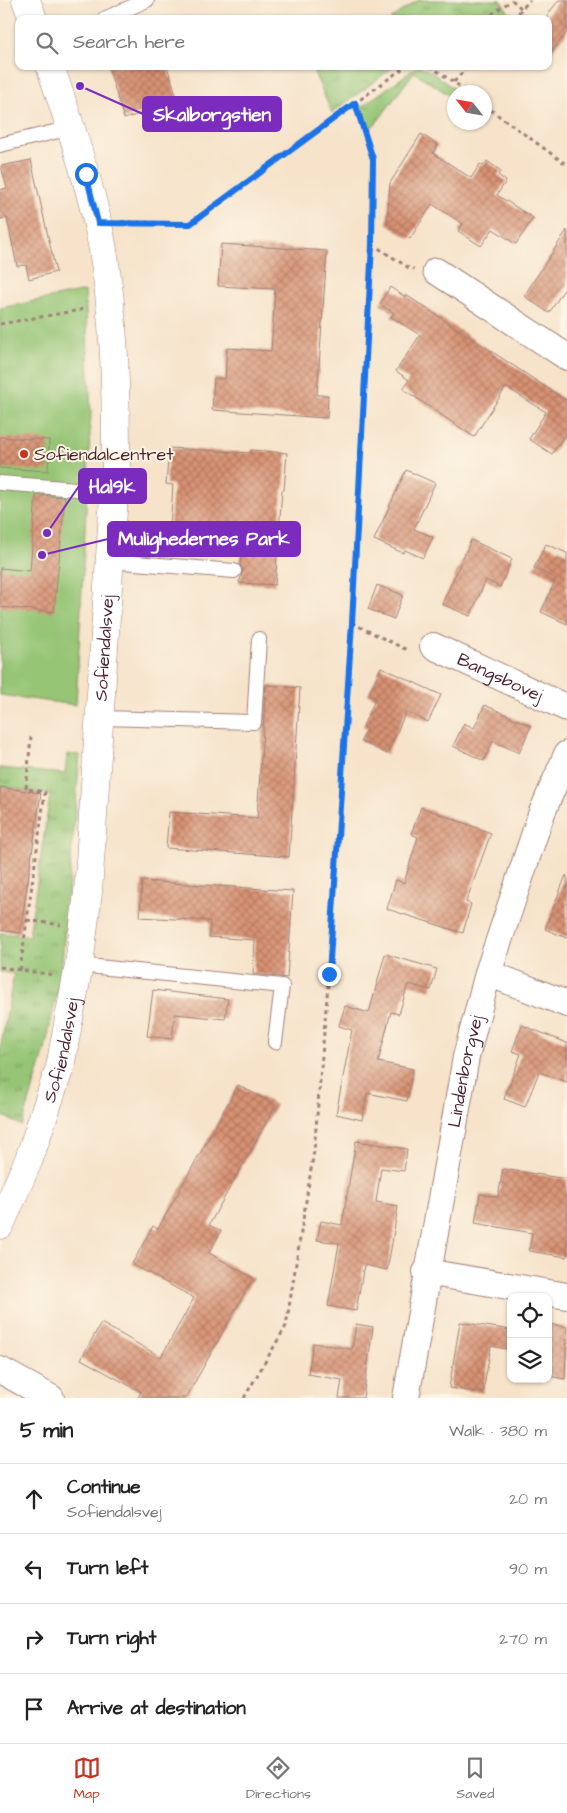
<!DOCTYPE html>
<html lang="en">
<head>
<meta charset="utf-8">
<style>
  :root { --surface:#fff; --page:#f6f6f6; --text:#222; --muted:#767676; --line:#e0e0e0; --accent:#c8321e }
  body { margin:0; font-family:"Architects Daughter",sans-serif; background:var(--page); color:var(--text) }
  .controls { position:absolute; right:15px; bottom:15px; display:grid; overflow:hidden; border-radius:10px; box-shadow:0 1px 4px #0004 }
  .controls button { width:45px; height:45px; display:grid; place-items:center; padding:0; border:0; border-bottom:1px solid var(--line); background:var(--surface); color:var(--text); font:25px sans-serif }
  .compass { position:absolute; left:447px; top:85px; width:45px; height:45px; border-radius:50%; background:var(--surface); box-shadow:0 1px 4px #0004; rotate:301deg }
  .stop { position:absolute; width:15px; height:15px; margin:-11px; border:4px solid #1a73e8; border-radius:50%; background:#fff }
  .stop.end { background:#1a73e8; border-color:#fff; box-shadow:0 1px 5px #0008 }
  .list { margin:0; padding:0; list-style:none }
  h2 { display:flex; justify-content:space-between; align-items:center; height:65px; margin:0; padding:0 20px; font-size:21px }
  h2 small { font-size:16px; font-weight:400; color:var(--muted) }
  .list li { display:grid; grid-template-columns:32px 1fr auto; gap:15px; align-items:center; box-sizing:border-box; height:70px; padding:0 20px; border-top:1px solid var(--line) }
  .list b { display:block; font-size:19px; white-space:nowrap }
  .list p { margin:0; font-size:16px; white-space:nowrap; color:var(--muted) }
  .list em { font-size:16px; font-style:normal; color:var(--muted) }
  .icon { flex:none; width:28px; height:28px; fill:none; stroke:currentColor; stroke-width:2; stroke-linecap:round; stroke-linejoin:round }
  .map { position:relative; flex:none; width:567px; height:1398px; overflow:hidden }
  .search { position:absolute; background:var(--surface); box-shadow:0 1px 4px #0004; left:15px; right:15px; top:15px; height:55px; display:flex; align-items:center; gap:12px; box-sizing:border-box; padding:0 18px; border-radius:10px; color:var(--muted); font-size:19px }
  .sheet { height:345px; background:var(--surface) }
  nav { display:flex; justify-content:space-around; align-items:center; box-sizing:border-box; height:70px; border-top:1px solid var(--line); background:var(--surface); font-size:14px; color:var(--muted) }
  nav a { display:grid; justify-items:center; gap:2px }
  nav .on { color:var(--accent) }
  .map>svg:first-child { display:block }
  .grass { fill:url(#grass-tufts); stroke:#707250 }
  .park { fill:#95c574; stroke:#707250 }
  .building { fill:url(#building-cross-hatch) }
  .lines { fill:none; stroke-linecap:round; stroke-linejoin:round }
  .service-casing { stroke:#a0817a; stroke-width:16 }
  .minor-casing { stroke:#a0817a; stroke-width:28 }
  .tertiary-casing { stroke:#a0817a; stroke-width:29 }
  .path { stroke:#a0817a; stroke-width:3; stroke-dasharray:4 4; stroke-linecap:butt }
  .service { stroke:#fff; stroke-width:14 }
  .minor { stroke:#fff; stroke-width:26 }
  .tertiary { stroke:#fff; stroke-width:28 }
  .route { stroke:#1a73e8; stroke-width:6 }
  .poi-dot { fill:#c8321e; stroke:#fcf5e5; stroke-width:2 }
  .labels { text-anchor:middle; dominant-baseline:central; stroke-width:4; stroke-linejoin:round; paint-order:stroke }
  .poi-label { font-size:18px; fill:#4a1f2b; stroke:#fcf5e5; text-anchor:start }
  .street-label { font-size:18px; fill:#4a1f2b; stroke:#fcf5e5 }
  .leader { fill:none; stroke:#7b2cbf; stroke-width:2 }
  .callout-dot { fill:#7b2cbf; stroke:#fcf5e5; stroke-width:2 }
  .callout { fill:#7b2cbf; stroke:#7b2cbf; stroke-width:2 }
  .callout-label { font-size:19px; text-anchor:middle; font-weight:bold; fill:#fff }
</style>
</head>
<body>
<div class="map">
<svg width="567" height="1398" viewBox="0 0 567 1398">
  <defs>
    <pattern id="grass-tufts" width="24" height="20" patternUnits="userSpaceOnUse" patternTransform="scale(1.25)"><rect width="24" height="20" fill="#95c574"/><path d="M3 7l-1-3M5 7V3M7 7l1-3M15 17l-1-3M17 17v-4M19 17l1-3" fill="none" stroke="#7c9f5f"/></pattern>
    <pattern id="building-cross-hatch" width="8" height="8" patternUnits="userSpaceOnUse" patternTransform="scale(1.25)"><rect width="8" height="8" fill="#d89273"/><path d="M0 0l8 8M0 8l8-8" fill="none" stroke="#b1775f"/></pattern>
  </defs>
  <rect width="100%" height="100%" fill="#fcf5e5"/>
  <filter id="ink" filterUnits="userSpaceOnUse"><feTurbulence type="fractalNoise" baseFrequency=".02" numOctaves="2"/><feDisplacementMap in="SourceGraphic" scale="10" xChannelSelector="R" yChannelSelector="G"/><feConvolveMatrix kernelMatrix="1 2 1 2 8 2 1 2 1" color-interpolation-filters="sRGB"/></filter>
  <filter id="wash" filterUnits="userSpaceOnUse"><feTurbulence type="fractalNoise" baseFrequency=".0096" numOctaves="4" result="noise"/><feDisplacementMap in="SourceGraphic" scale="20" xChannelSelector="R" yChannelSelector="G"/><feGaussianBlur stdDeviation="1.12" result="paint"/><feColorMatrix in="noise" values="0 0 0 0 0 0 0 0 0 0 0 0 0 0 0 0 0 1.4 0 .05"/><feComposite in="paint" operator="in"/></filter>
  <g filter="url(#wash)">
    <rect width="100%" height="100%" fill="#f6e3ca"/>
    <!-- grass -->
    <path class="grass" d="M418,0H501L509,13L504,19H390Z
      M319,66H395L332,113L313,70Z
      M418,66L432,72L457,91L452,97L414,72L377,122L368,130L361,107Z
      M67,754L80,755L61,973L45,1050L22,1126L0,1114V1050L14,974L0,972V933L29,936L50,795L0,786V768L65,774Z"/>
    <!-- park -->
    <path class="park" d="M85,291L91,414L76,705L0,695V308Z"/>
    <g id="blocks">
      <!-- building -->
      <path class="building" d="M559,0H567V32L548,56V14Z
        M108,66H167L185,123L164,130L157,108L124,119Z
        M421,134L438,145L433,153L471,178L480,164L483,166L487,161L501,171L498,175L506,181L497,195L533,218L516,244L493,229L481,246L458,231L463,224L432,204L410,239L387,224L390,183Z
        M31,160L56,272L29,279L26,265L17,266L7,218L0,219V190L7,188L1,166Z
        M567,230V285L549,313L524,296Z
        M221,244L327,251L317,395H328L327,418L212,410L214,378L225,379L227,348L271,351L275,289L218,286Z
        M390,287L405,297L406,295L567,401V431L552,454L529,439L546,412L506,387L474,437L403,389L409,380L396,371L420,335L391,317L394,313L380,304Z
        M0,437L49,440L48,471L0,468Z
        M169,448L251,453V450L287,453L284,490H282L275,585L239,583L243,571L240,565L242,548L169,543L173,485L166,484Z
        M406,470L435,483L414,529L433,537L423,558L405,550L403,553L374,540Z
        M36,495L65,497L54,612L0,607V568L30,571Z
        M471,540L512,559L500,587L486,580L470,616L442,604Z
        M546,544L567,553V624L541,612L556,579L534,568Z
        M377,585L403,595L394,619L368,609Z
        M381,667L441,695L428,722L406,712L387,754L361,741L367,728L363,726L376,698L368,695Z
        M266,685L300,688L289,857L166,848L169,812L257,818Z
        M485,705L531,726L519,753L493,741L484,761L453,746L464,723L474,728Z
        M0,787L41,793L20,933L0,930Z
        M421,807L491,833L466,902L471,904L463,933L387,909L396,880L404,883L418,837L411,834Z
        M566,875L567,876V938L545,929Z
        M142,881L293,891L287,978L253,974L255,940L209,937L210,921L140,917Z
        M385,954L437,969L431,990L408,984L399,1014L391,1012L378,1062L413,1069L407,1101L367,1093L362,1120L336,1114L352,1030L339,1026L345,1006L369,1013Z
        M153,990L228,999L225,1019L175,1014L172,1039L147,1036Z
        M522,1025L567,1043V1082L539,1072L525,1107L504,1099L521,1054L512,1051Z
        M238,1085L276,1105L209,1225L221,1231L209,1253L253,1278L186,1398H138L141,1392L81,1359L101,1323L161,1357L194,1298L132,1264L153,1226L158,1229Z
        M356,1141L407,1149L404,1171L381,1168L376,1202L398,1206L391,1249L387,1270L364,1265L356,1311L328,1306L339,1243L317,1240L321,1221L342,1225Z
        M503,1169L567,1179V1257L529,1251L532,1233L475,1223L480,1194L498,1197Z
        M460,1322L511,1330V1350L491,1346L483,1393L449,1388Z
        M356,1324L373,1327L363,1398H339L342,1380L308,1374L313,1343L352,1349Z
        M548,1324L567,1327L565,1379L548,1376Z"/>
    </g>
  </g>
  <g filter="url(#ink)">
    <use href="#blocks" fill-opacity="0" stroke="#a0817a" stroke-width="1"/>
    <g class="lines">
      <defs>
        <path id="service" d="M104,19L147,0
          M0,145L71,128
          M0,483L114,492
          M110,561L234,571
          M100,718L254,722L259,639
          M79,965L282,986L275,1042"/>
        <g id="minor">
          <path d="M436,271L567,357"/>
          <path id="s1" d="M433,646L567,708"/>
          <path d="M488,973L567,1004"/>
          <path d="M426,1272L567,1296"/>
          <path d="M0,1370L51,1398"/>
          <path id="s2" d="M406,1398L466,1057L488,973L541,815L567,754"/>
        </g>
        <g id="tertiary">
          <path d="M26,0L33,19"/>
          <path id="s3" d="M0,1225L29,1159L60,1067L79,965L88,892L116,465C116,388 115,310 100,234C88,177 69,122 50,66"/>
        </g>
      </defs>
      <!-- service casing -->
      <use href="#service" class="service-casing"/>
      <!-- minor casing -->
      <use href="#minor" class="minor-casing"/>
      <!-- tertiary casing -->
      <use href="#tertiary" class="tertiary-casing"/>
      <!-- path -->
      <path class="path" d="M512,0L522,9
        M485,19L512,0
        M513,19L530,0
        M430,66L468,92
        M454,82L468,66
        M484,105L567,165
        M121,222L190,224L406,66
        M372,244L409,268L414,269
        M0,324L86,309
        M352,623L405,649H410
        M27,920L61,925
        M0,967L54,975
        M20,970L45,792L26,789L31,737
        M244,1398L286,1326L314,1151L329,973L352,623L372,244L373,159L355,103"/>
      <!-- service -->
      <use href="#service" class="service"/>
      <!-- minor -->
      <use href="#minor" class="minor"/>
      <!-- tertiary -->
      <use href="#tertiary" class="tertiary"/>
    </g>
  </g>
  <g class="lines" filter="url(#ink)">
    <!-- route -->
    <path class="route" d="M86,174L98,223L190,224L355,103L373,159L372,244L352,623L329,974"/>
  </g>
  <!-- markers -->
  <circle class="poi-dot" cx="24" cy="454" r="5"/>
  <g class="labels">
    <!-- poi labels -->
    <g class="poi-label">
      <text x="34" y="454">Sofiendalcentret</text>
    </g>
    <!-- street labels -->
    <g class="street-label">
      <text stroke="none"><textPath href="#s3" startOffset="591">Sofiendalsvej</textPath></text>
      <text stroke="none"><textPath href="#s1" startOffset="74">Bangsbovej</textPath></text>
      <text stroke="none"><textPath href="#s3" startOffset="186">Sofiendalsvej</textPath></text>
      <text stroke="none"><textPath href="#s2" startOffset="332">Lindenborgvej</textPath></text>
    </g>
  </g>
  <!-- callouts -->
  <path class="leader" d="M80 86L143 114M47 533L79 486M42 555L108 539"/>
  <g class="callout-dot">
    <circle cx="80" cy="86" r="5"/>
    <circle cx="47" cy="533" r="5"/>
    <circle cx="42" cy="555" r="5"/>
  </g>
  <g class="callout">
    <rect x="143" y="97" width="138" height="34" rx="5"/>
    <rect x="79" y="469" width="67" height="34" rx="5"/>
    <rect x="108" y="522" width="192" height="34" rx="5"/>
  </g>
  <g class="callout-label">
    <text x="212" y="121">Skalborgstien</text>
    <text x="112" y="493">Hal9k</text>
    <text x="204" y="545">Mulighedernes Park</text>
  </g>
</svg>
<div class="controls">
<button><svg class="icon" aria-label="locate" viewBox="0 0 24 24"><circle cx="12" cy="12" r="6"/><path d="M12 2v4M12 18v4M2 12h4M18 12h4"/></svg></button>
<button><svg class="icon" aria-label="layers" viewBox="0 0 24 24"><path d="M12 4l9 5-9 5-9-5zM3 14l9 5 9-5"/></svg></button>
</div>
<svg class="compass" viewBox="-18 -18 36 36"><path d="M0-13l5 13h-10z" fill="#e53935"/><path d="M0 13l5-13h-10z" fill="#767676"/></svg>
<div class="stop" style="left:86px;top:174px"></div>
<div class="stop end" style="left:329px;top:974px"></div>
<div class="search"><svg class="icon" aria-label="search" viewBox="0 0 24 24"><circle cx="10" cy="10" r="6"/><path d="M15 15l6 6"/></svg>Search here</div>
</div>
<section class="sheet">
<h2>5 min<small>Walk · 380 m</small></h2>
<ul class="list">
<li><svg class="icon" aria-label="ahead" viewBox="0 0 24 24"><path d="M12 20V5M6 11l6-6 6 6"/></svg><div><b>Continue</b><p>Sofiendalsvej</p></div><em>20 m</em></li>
<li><svg class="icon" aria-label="left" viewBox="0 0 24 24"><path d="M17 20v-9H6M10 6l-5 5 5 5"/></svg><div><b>Turn left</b></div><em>90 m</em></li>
<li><svg class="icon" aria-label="right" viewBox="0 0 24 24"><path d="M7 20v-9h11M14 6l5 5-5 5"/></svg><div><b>Turn right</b></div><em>270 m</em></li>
<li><svg class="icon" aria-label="arrive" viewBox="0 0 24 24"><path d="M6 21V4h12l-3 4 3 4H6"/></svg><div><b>Arrive at destination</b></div></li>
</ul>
</section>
<nav>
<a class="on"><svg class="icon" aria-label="map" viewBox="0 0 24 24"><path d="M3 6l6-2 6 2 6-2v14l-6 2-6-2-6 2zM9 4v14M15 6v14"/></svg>Map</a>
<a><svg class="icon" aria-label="directions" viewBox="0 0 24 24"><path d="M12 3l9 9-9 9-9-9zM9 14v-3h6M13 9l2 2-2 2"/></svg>Directions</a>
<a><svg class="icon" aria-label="saved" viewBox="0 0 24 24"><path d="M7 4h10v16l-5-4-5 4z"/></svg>Saved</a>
</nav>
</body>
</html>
